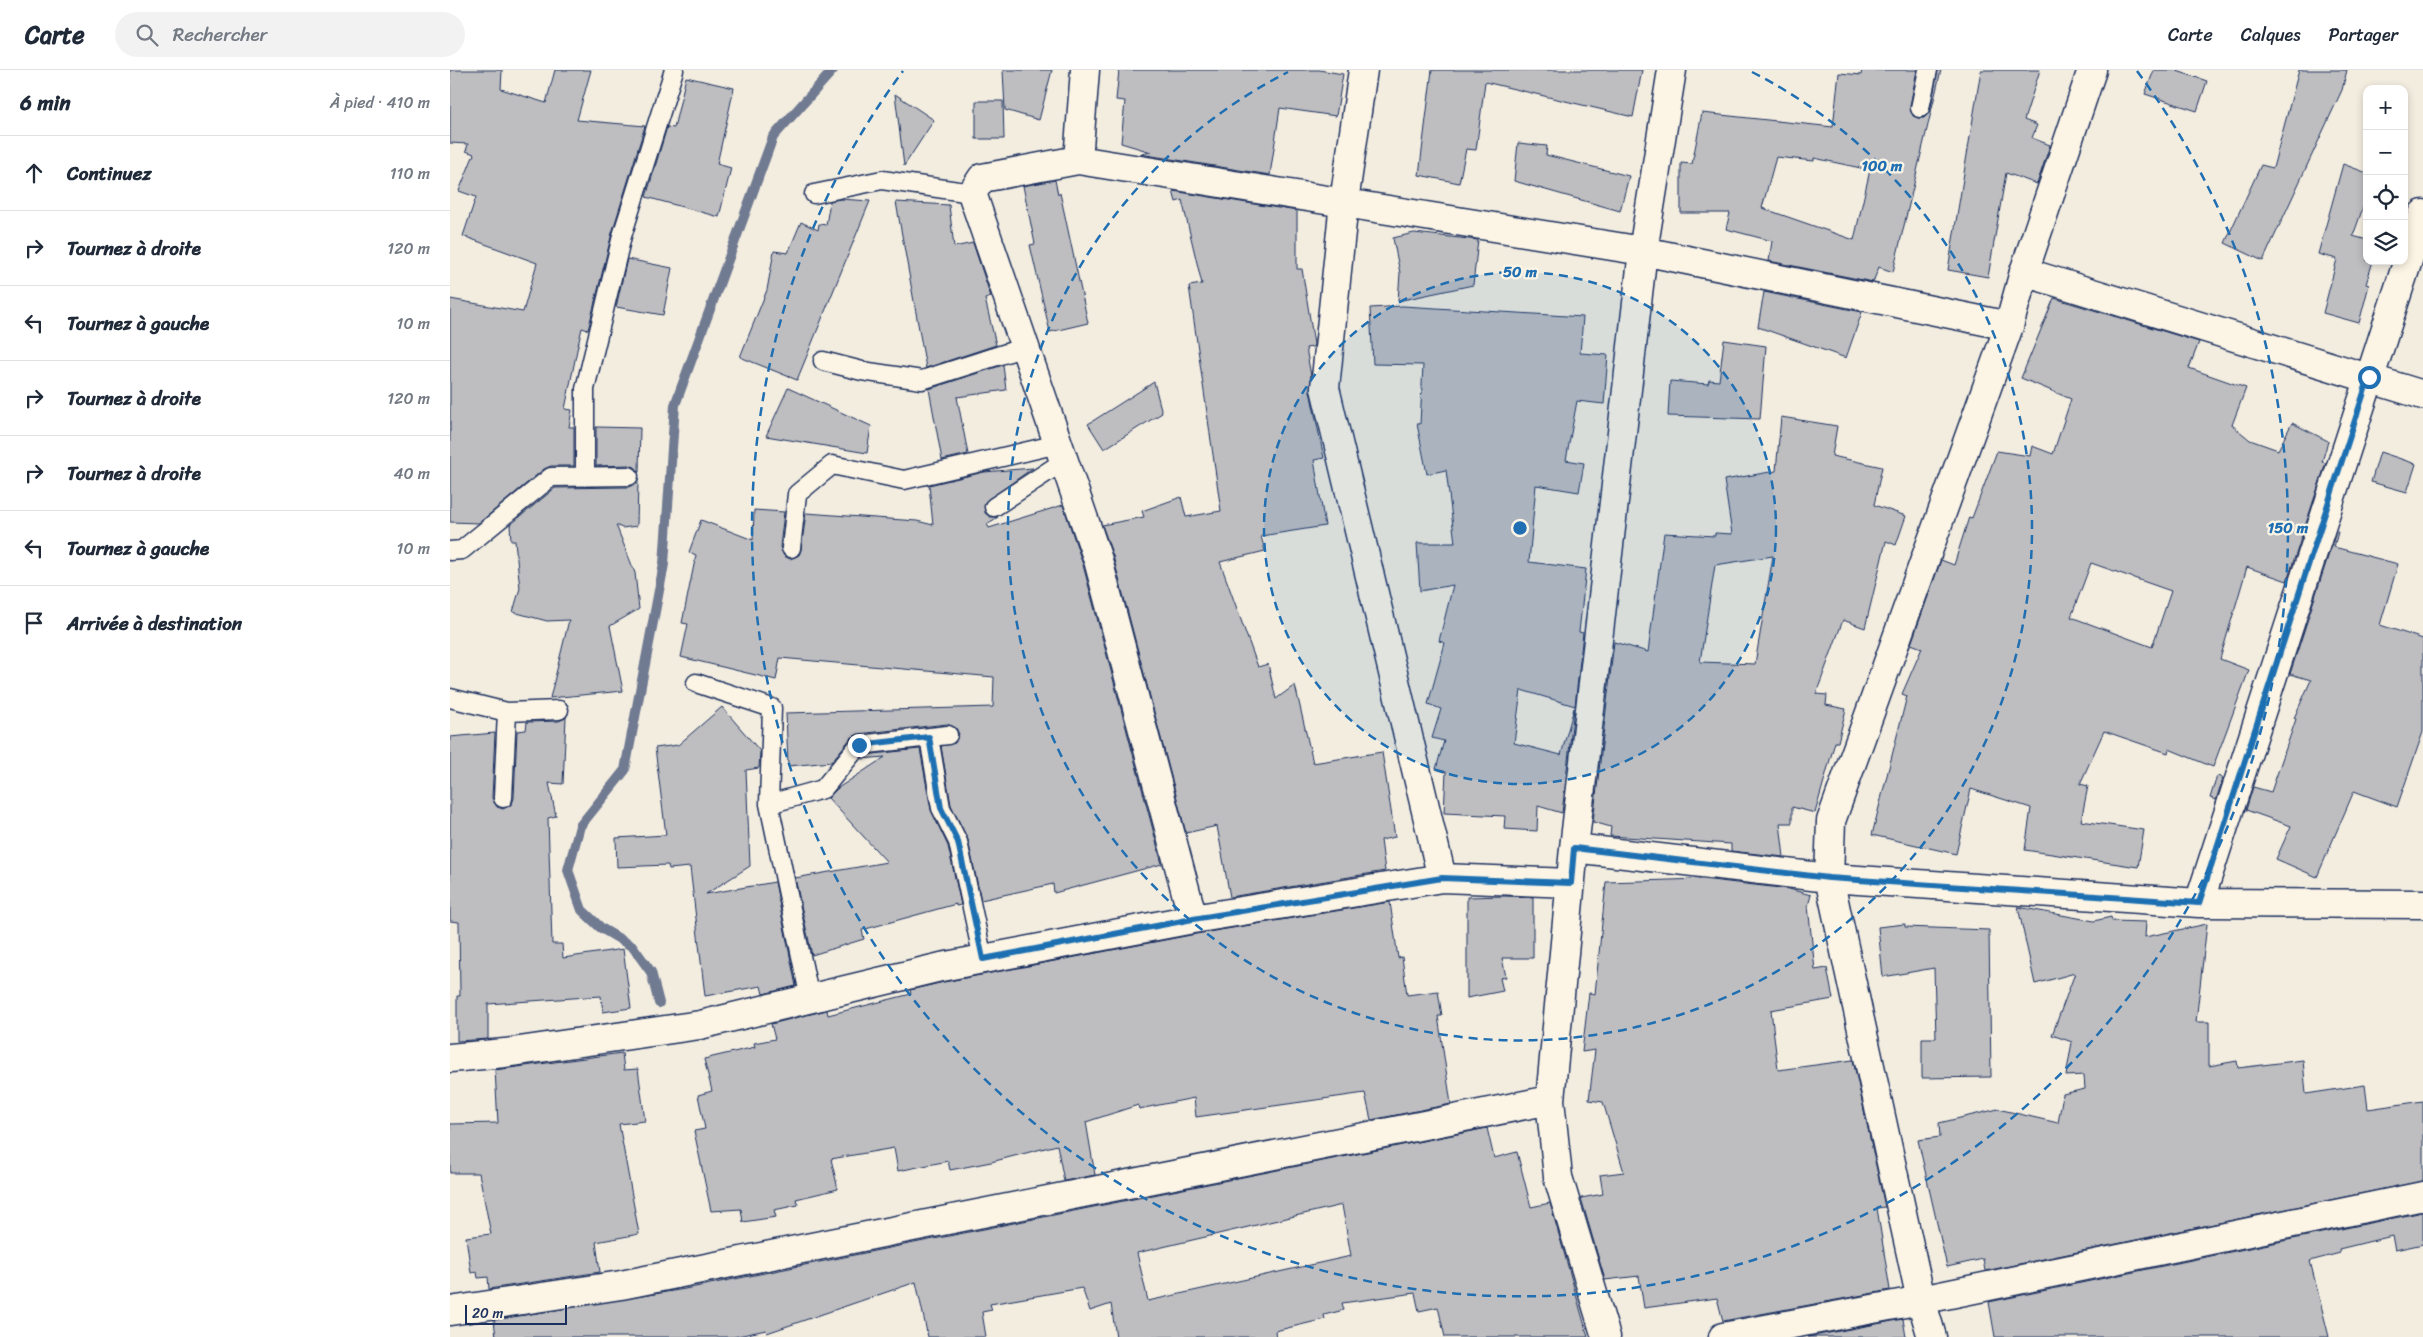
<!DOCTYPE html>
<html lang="fr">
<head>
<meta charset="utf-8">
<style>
  :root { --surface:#fff; --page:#f2f2f3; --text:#1f2937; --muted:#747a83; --line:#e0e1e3 }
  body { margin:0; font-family:Sriracha,sans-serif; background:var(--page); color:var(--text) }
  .controls { position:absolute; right:15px; top:15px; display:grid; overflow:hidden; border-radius:10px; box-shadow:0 2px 8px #0003 }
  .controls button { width:45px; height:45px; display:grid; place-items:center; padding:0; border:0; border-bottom:1px solid var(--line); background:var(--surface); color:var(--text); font:25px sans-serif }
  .scale { position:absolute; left:15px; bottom:12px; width:102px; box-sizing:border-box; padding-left:5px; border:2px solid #1b2f5e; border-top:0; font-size:14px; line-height:18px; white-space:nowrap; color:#1b2f5e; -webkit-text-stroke:4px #fcf5e5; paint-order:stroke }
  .stop { position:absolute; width:15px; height:15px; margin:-11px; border:4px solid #1f6fb2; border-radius:50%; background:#fff }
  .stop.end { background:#1f6fb2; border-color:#fff; box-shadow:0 1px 5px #0008 }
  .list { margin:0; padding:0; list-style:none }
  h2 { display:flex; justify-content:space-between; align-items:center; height:65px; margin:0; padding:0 20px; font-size:21px }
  h2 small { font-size:16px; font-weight:400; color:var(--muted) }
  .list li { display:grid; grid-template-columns:32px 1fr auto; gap:15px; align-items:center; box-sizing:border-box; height:75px; padding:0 20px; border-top:1px solid var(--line) }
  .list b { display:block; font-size:19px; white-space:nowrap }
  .list em { font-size:16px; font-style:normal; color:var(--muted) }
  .icon { flex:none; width:28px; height:28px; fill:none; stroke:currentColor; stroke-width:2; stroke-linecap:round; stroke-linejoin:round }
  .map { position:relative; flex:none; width:1973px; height:1267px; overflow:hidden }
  header { display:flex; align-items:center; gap:30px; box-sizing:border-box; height:70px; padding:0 25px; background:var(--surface); border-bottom:1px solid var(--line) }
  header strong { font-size:24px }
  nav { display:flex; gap:28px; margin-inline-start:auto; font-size:18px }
  .search { width:350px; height:45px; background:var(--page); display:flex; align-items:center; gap:12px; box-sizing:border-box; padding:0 18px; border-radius:28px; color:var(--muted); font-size:19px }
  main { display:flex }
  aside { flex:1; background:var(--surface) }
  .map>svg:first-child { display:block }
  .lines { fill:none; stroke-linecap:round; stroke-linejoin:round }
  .stream { stroke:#707a91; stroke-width:10 }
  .building { fill:#bebec0; stroke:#1b2f5e; fill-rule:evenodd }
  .service-casing { stroke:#1b2f5e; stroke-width:21 }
  .minor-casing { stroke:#1b2f5e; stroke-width:31 }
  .tertiary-casing { stroke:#1b2f5e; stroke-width:31 }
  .service { stroke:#fcf5e5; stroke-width:18 }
  .minor { stroke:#fcf5e5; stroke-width:28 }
  .tertiary { stroke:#fcf5e5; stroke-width:28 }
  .route { stroke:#1f6fb2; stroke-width:6 }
  .ring { fill:none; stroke:#1f6fb2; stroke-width:2.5; stroke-dasharray:9 6 }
  .centre { fill:#1f6fb2; stroke:#fcf5e5; stroke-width:2.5 }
  .ring-label { font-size:15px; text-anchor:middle; font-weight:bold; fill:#1f6fb2; stroke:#fcf5e5; stroke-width:4.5; stroke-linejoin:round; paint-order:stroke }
</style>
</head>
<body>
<header>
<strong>Carte</strong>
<div class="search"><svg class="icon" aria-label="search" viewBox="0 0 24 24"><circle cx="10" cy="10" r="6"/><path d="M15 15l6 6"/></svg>Rechercher</div>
<nav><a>Carte</a><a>Calques</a><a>Partager</a></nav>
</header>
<main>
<aside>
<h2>6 min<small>À pied · 410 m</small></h2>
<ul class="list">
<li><svg class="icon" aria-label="ahead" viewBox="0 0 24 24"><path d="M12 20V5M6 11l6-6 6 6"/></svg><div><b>Continuez</b></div><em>110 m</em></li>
<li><svg class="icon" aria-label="right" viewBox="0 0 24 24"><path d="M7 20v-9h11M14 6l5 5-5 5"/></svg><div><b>Tournez à droite</b></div><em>120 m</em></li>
<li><svg class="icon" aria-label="left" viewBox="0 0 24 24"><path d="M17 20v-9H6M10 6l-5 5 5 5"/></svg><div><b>Tournez à gauche</b></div><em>10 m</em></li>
<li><svg class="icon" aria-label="right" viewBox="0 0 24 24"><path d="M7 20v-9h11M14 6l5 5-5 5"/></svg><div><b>Tournez à droite</b></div><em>120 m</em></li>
<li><svg class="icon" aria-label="right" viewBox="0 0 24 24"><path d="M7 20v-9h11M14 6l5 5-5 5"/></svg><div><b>Tournez à droite</b></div><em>40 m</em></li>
<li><svg class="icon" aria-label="left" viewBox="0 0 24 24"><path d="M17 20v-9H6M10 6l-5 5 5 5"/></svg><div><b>Tournez à gauche</b></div><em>10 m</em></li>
<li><svg class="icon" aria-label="arrive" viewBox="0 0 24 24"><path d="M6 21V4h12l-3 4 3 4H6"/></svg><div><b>Arrivée à destination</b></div></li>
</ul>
</aside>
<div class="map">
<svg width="1973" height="1267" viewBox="0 0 1973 1267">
  <rect width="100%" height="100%" fill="#f3ede0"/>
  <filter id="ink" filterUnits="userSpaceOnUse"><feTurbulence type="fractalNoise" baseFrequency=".02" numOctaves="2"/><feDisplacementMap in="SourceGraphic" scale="10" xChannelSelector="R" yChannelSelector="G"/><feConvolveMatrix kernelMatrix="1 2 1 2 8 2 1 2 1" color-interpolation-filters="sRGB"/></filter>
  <g filter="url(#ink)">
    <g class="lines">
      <!-- stream -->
      <path class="stream" d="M209,933L201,902L183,877L151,858L132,840L118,800L130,756L175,700L214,494L225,335L323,67L383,0"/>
    </g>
    <!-- building -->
    <path class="building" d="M0,0H52L51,19L96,33L105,0H141L127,50L195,56L162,163L138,260L132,258L127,280L115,339L122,340L119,357H124V396H101L94,399L29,453L0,452V229L73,242L87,193L13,166L26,127L9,121L24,84L16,81L18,74L0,73Z
      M553,0H602L589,50L555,40Z
      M669,0H869L893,4L886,46L830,38L820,105L690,84L701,82L671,73L675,31L666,30Z
      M982,0H1192L1183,47L1035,12L1026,80L1016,79L1009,113L969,105Z
      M1412,0H1467L1460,36L1463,46L1468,48H1474L1480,41L1488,0H1491L1443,202L1429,197L1423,212L1319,191L1322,171L1276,159L1280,143H1231V93L1242,94L1252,43L1383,57L1389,3L1411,5ZM1326,87L1364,91V88L1420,100L1404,170L1312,138Z
      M1531,0H1590L1574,50L1587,55L1582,68L1600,75L1587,114L1556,103L1538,207L1498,200Z
      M1704,0H1724L1757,11L1747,41L1695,24Z
      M1849,0H1897L1892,20L1813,191L1775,173L1811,95L1823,98Z
      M236,7L284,18L267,94L281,98L269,147L196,127L217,57L224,58Z
      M445,24L484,50L454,96Z
      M526,31H553L554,69H526Z
      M1068,73L1097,76L1096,85L1179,106L1170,141L1064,111Z
      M1893,94L1917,103V126L1903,166L1917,170V191H1923L1916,214L1919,215L1909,253L1873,243L1887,189L1868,184Z
      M605,110L608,125L610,123L638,253L600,262L580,175L585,174L573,116Z
      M723,121L847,141V199H852L864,274L863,277L856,278L861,306L860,321L874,388L864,390L875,456L811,466L815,481L770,492L808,597L818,594L826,629L845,615L863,693L932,682L945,767L931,770L935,801L780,827L767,756L736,763L663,486L652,455L694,447L692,441L731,427L736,447L771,441L739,216L752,214L732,130L726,132Z
      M390,129L420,131L347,310L290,287L317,220L324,181L338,183L351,152L368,160L369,154L376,155L380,131Z
      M446,132L499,135L504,177L523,173L541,227L535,229L546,275L476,298Z
      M964,163L1028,170L1023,215L948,231L950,203L943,168Z
      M177,189L222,198L213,245L166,237Z
      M1314,222L1412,242L1396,288L1308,257Z
      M1604,228L1749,272L1739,298L1796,318L1782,355L1800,370L1828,380L1842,353L1878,371L1872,392L1876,393L1837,511L1797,497L1770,589L1799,600L1763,697L1719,679L1718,683L1654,661L1630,714L1638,716L1631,751L1694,760L1688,797L1575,780L1581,738L1521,719L1506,784L1422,765L1457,626L1452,624L1472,578L1461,574L1491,490L1504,495L1519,447L1522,448L1547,381L1580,386L1582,376L1603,384L1621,329L1571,308ZM1641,493L1721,521L1702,577L1621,547Z
      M953,236L1133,247L1130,283L1158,285L1154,334L1127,331L1116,390L1134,393L1129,422L1086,415L1079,492L1136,499L1129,562L1133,563L1125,636L1071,620L1064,673L1111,685L1124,638L1112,743L1088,736L1087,761L1054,759L1055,746L994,743L996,702L986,699L994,671L982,668L991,639L978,634L995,573L989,571L1003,515L970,521L967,473H1005L996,400L977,404L967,354H970L973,295L923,294L920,238Z
      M1274,270L1316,276L1310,349L1218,346L1220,311L1258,314L1259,310L1269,311Z
      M553,295L556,320L507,327L518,384L492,390L479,319Z
      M704,312L712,343L654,379L638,354Z
      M338,318L421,356L417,383L316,366Z
      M1331,347L1387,356L1382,386L1432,397L1424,435L1456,446L1446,475L1436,471L1415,558L1393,550L1366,624L1377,625L1376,635L1396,639L1388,672H1385L1365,743L1342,737V753H1330L1334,787L1281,781V774L1160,766L1161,757L1143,752L1164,572L1198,582L1214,463L1265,466V463L1282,464L1274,410L1326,401ZM1323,486L1305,594L1250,592L1265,495Z
      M146,357L190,358L189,402L185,397L179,395L146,396Z
      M1930,382L1966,394L1957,422L1921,412Z
      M583,398L535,432V443L540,447H548L537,454L539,458L613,435L633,495L712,794L604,823L603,814L531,830L518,770L501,735L491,676L505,673L509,664L506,658L497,654L408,664L401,668L381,692L338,696L336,643L543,637L544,607L330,588L326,610L231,587L238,554L232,553L246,485L239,482L251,450L303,470L304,440L334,442L330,477L334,486L340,489L349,485L351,480L356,443L467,451L483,455L479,415L534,402Z
      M188,411L187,456L172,458L166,455L185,503L189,539L160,556L173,621L100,628L119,550L97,551L63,542L70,518L65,471H61L60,455L105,418L179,417Z
      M1886,462H1888L1884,477L1948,494L1930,555L1973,569V662L1947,737L1904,721L1867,807L1826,789L1841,756L1796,740L1803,717L1821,722L1846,649L1844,648L1861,610L1840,604Z
      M272,637L310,681L309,698L296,700L300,796L256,824L325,812L346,916L313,924L311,916L255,926L240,797L219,799L218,795L167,797L166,768L216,765L205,678L228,675Z
      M116,647L113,714L99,713L106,746L98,748L102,874H112L113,888L173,879L181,938L153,942L151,926L38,934V969L7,971V926H10L9,852L0,851V667L45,663L42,728L47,737L53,739L62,734L64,728L67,661L76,660L77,652L109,651Z
      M470,679L481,740L498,776L511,835L506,836V834L412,860L414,869L362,885L345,808L437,792L378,728L388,718L435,687L411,689L414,685Z
      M1767,706L1773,708L1766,730L1760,728Z
      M1252,809L1339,819L1361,825L1358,836L1365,900L1377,898L1383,929L1321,940L1328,1000L1403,990L1435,1137L1427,1138L1440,1220L1273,1251L1267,1228L1194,1238L1189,1206L1155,1210L1131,1128L1153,1124L1150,1105L1174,1102L1153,1032L1139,1030L1145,980L1132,982L1139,923L1145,924L1156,812Z
      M1055,826L1083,827V888H1052L1056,907L1050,908L1053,921L1017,928V827Z
      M940,832L948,888L952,887L957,925L988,921L992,946H988L1001,1034L921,1050L915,1023L746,1047L744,1028L689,1039L688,1035L636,1052L645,1105L614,1111L607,1075L541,1092L500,1100L498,1091L448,1101L444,1078L381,1089L388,1119L346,1129L348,1135L324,1140L326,1147L293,1152L291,1139L261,1141L244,1061L255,1059L248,1025L262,1021L254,989L305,977L304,973L325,969L321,954L377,940L378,945L461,924L460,920L494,912L746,864Z
      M1568,837L1644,851L1661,847L1662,851L1696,852L1695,867L1757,854L1746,952H1759V996L1787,991L1788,998L1853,990L1856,1024L1915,1015L1918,1039L1973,1031V1111L1535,1201L1533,1189L1497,1197L1468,1070L1490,1067L1489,1053L1548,1039L1608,1053L1613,1024L1635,1019L1634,1005L1616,1006L1622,972L1602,965L1625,903L1585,914Z
      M1455,854V857L1539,860L1541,1007L1472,1008V968H1486L1484,898L1433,907L1428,857Z
      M172,983L174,1000L188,999L195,1051L169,1054L189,1164L146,1172L150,1202L39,1219L38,1207L28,1208L27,1202L21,1203L16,1167L41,1164L29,1103H0V1054L48,1053L45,1000Z
      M1037,1058L1044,1088L1067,1082L1081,1137L1100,1133L1138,1267H995L988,1237L969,1241L965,1223L892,1233L894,1240L874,1245L875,1249L825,1261L826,1267H666L661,1234L640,1241L632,1218L540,1234L542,1240L532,1242L536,1267H478L466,1212L317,1263L316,1260L283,1267H46L44,1250L235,1219ZM892,1135L901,1186L698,1231L687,1183Z
      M1973,1142V1174L1945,1180L1942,1166L1889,1179L1890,1183L1860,1191L1879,1267H1545L1539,1232Z
      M1453,1249L1456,1267H1358Z"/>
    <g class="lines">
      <defs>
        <path id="service" d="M1470,38L1478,0
          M364,124L432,110L522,123
          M373,291L412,301L472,310L575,277
          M135,407V319L172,166L224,0
          M544,437L614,391
          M341,478L347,424L382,395L454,410L608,374
          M0,481L12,480L101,407L179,406
          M246,613L322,638L319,734L360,929
          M0,628L57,642L109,640
          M479,667L491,738L508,772L533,889
          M53,728L57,642
          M319,734L373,719L409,675L498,665"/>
        <path id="minor" d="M913,0L894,132L875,318L992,808
          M628,90L635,0
          M1574,202L1973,325
          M1124,778L1379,808L1749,833L1973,834
          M1749,833L1973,144
          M743,849L648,490L522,123L532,108L628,90L1193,181L1559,256
          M0,988L55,983L250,955L491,897L743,849L992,808L1121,813
          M0,1241L171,1215L1100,1030
          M1156,1267L1108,1107L1100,1030L1124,778L1193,181L1222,0
          M1273,1267L1471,1230L1973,1126"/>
        <path id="tertiary" d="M1482,1267L1471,1230L1379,808L1381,751L1559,256L1574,202L1642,0"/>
      </defs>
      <!-- service casing -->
      <use href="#service" class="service-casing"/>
      <!-- minor casing -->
      <use href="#minor" class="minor-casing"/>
      <!-- tertiary casing -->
      <use href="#tertiary" class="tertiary-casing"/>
      <!-- service -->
      <use href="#service" class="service"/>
      <!-- minor -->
      <use href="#minor" class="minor"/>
      <!-- tertiary -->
      <use href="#tertiary" class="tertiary"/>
    </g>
  </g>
  <g class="lines" filter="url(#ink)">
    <!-- route -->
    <path class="route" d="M409,675L479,667L491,738L508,772L533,889L743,849L992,808L1121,813L1124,778L1379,808L1749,833L1919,307"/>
  </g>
  <!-- distance rings -->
  <circle cx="1070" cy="458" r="256" fill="#1f6fb2" fill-opacity=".12"/>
  <g class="ring">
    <circle cx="1070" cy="458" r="256"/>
    <path d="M1302 2A512 512 0 1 1 838 2"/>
    <path d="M1687 1A768 768 0 1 1 453 1"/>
  </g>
  <circle cx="1070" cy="458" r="8" class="centre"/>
  <g class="ring-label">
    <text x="1432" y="101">100 m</text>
    <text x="1070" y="207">50 m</text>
    <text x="1838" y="463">150 m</text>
  </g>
</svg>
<div class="controls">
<button>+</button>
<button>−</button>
<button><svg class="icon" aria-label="locate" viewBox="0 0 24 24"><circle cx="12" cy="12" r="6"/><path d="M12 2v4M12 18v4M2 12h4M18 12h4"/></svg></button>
<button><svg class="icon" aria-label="layers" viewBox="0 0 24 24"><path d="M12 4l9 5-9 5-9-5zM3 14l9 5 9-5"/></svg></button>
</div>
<div class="scale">20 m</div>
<div class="stop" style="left:1919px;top:307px"></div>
<div class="stop end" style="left:409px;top:675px"></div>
</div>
</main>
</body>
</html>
